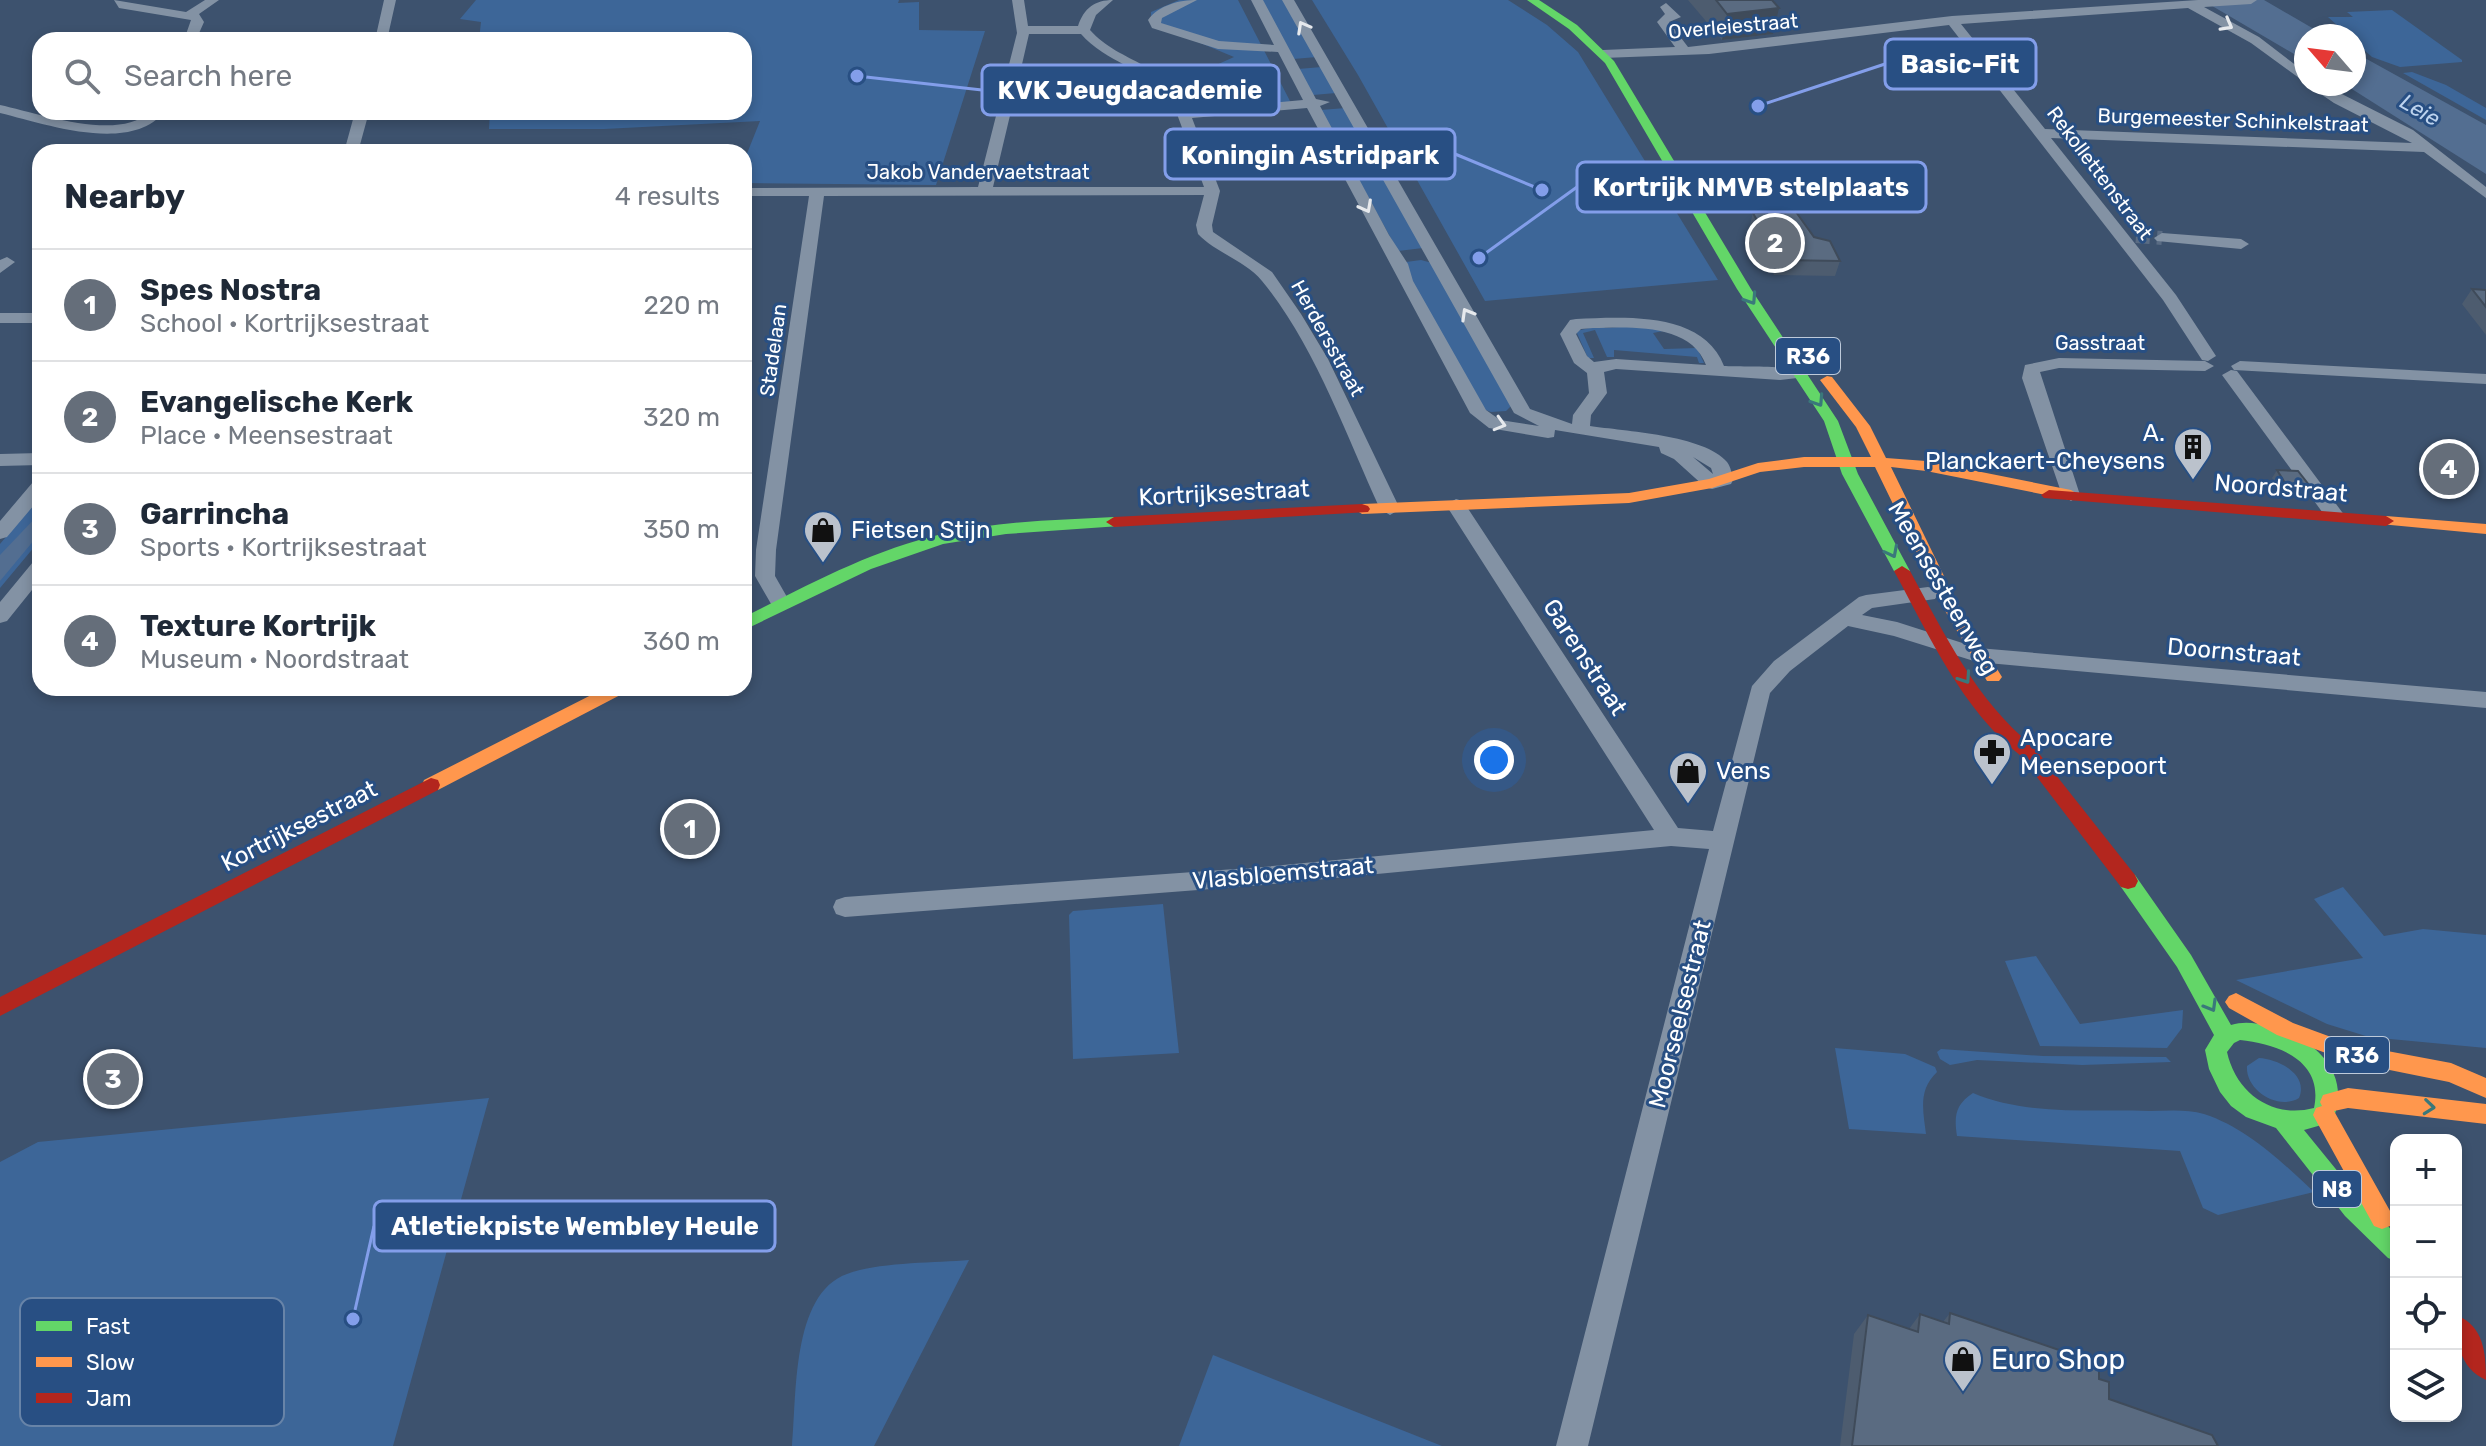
<!DOCTYPE html>
<html lang="en">
<head>
<meta charset="utf-8">
<style>
  :root { --surface:#fff; --page:#f2f2f3; --text:#1f2937; --muted:#747a83; --line:#e0e1e3; --accent:#656e7a }
  body { margin:0; font-family:Rubik,sans-serif; background:var(--page); color:var(--text) }
  .controls { position:absolute; right:24px; bottom:24px; display:grid; overflow:hidden; border-radius:16px; box-shadow:0 4px 12px #0003 }
  .controls button { width:72px; height:72px; display:grid; place-items:center; padding:0; border:0; border-bottom:2px solid var(--line); background:var(--surface); color:var(--text); font:40px sans-serif }
  .compass { position:absolute; left:2294px; top:24px; width:72px; height:72px; border-radius:50%; background:var(--surface); box-shadow:0 4px 12px #0003; rotate:298deg }
  .you { position:absolute; left:1494px; top:760px; width:28px; height:28px; margin:-20px; border:6px solid #fff; border-radius:50%; background:#1a73e8; box-shadow:0 0 0 12px #1a73e833 }
  .badge { display:grid; place-items:center; width:52px; height:52px; border-radius:50%; background:var(--accent); color:#fff; font-size:26px; font-weight:700 }
  .pin { position:absolute; translate:-50% -50%; border:4px solid #fff; box-shadow:0 2px 8px #0006 }
  .list { margin:0; padding:0; list-style:none }
  h2 { display:flex; justify-content:space-between; align-items:center; height:104px; margin:0; padding:0 32px; font-size:34px }
  h2 small { font-size:26px; font-weight:400; color:var(--muted) }
  .list li { display:grid; grid-template-columns:52px 1fr auto; gap:24px; align-items:center; box-sizing:border-box; height:112px; padding:0 32px; border-top:2px solid var(--line) }
  .list b { display:block; font-size:30px; white-space:nowrap }
  .list p { margin:0; font-size:26px; white-space:nowrap; color:var(--muted) }
  .list em { font-size:26px; font-style:normal; color:var(--muted) }
  .icon { flex:none; width:44px; height:44px; fill:none; stroke:currentColor; stroke-width:2; stroke-linecap:round; stroke-linejoin:round }
  .map { position:relative; flex:none; width:2486px; height:1446px; overflow:hidden }
  .search { position:absolute; background:var(--surface); box-shadow:0 4px 12px #0003; left:32px; top:32px; width:720px; height:88px; display:flex; align-items:center; gap:20px; box-sizing:border-box; padding:0 28px; border-radius:24px; color:var(--muted); font-size:30px }
  .panel { position:absolute; background:var(--surface); box-shadow:0 4px 12px #0003; left:32px; top:144px; width:720px; height:552px; border-radius:24px }
  .map>svg:first-child { display:block }
  .green { fill:#3d6698 }
  .water { fill:#536e91 }
  .lines { fill:none; stroke-linecap:round; stroke-linejoin:round }
  .street-tunnel { stroke:#5a6c84; stroke-width:14; stroke-dasharray:14 7; stroke-linecap:butt }
  .street { fill:#8392a4; fill-rule:evenodd }
  .fast { fill:#63d668; fill-rule:evenodd }
  .slow { fill:#ff974d; fill-rule:evenodd }
  .jam { fill:#b3261e; fill-rule:evenodd }
  .wall { fill:#4d5c6f }
  .shaded-wall { fill:#3f4b5a }
  .building { fill:#5a6b81; stroke:#3f4b5a; stroke-width:2 }
  .oneway { stroke:#e6e9ed }
  .oneway2 { stroke:#3a787b }
  .labels { text-anchor:middle; dominant-baseline:central; stroke-width:6; stroke-linejoin:round; paint-order:stroke }
  .far-street-label { font-size:20px; fill:#fff; stroke:#284f83 }
  .far-water-label { font-size:22px; font-style:italic; fill:#bdd3ee; stroke:#284f83 }
  .shield { fill:#284f83; stroke:#becada; stroke-width:2 }
  .shield-label { font-size:22px; font-weight:bold; fill:#fff }
  .poi-label { font-size:24px; fill:#fff; stroke:#284f83; text-anchor:start }
  .street-label { font-size:24px; fill:#fff; stroke:#284f83 }
  .near-poi-label { font-size:28px; fill:#fff; stroke:#284f83; text-anchor:start }
  .key { fill:#284f83; stroke:#6884a8; stroke-width:2 }
  .key-label { font-size:22px; fill:#fff }
  .leader { fill:none; stroke:#839eea; stroke-width:3 }
  .callout-dot { fill:#839eea; stroke:#284f83; stroke-width:3 }
  .callout { fill:#284f83; stroke:#839eea; stroke-width:3 }
  .callout-label { font-size:26px; text-anchor:middle; font-weight:bold; fill:#fff }
</style>
</head>
<body>
<div class="map">
<svg width="2486" height="1446" viewBox="0 0 2486 1446">
  <rect width="100%" height="100%" fill="#3d526e"/>
  <!-- green -->
  <path class="green" d="M476,0H899L898,3L919,2V30L985,31L936,185L744,183V161L760,121L604,129H489L490,112H744V40H479L481,22L460,19Z
    M1179,0H1238L1291,103L1193,110L1186,107L1183,96L1186,95L1176,83L1234,57L1162,27L1151,17V12Z
    M1261,0H1285L1317,57L1293,59Z
    M1312,0H1508L1547,25L1578,52L1718,280L1485,301L1358,75Z
    M2392,10L2462,60V62L2400,67L2372,57L2354,41V36H2349L2328,17H2353L2347,12Z
    M1322,67L1336,93L1313,95L1298,69Z
    M2412,72L2446,85L2486,108V120L2403,73Z
    M1346,108L1423,248L1398,251L1320,110Z
    M1421,260L1432,263L1511,406L1506,411L1491,412L1483,409L1404,267L1406,262Z
    M1603,325L1605,328L1647,325L1663,331L1653,333L1664,349L1697,348L1704,363H1699L1697,357L1614,350V357H1607L1595,330L1583,333L1594,358H1588L1576,331Z
    M40,497V540L0,588V544Z
    M2343,887L2384,936L2423,929L2486,935V1048L2369,1037L2327,1024L2236,980L2363,958L2314,899Z
    M1163,904L1179,1053L1073,1059L1069,915L1073,911Z
    M2036,956L2080,1024L2183,1010L2182,1028L2167,1048L2040,1046L2005,961Z
    M1835,1048L1905,1054L1935,1067L1937,1072C1918,1090 1923,1110 1926,1134L1849,1129Z
    M1941,1049L2043,1056L2166,1057L2171,1062L2082,1065L1977,1060L1950,1065L1940,1059L1937,1052Z
    M2259,1058C2278,1059 2309,1074 2299,1098C2278,1111 2245,1090 2247,1066Z
    M1973,1093C2027,1116 2091,1109 2149,1111C2167,1111 2187,1109 2204,1114C2247,1128 2282,1162 2314,1192L2218,1215L2203,1208L2180,1151L1957,1136C1954,1116 1955,1105 1973,1093Z
    M489,1098L393,1446H0V1162L38,1142Z
    M969,1260L874,1446H792C797,1397 791,1294 847,1274C878,1262 935,1263 969,1260Z
    M1213,1355L1442,1446H1179Z"/>
  <!-- water -->
  <path class="water" d="M2202,0H2264L2326,36H2306V61Z
    M2354,52L2486,125V174L2344,84H2354Z
    M40,513V533L0,581V555Z"/>
  <g class="lines">
    <!-- street-tunnel -->
    <path class="street-tunnel" d="M2136,236L2162,238"/>
    <!-- street -->
    <path class="street" d="M114,0L186,12L205,0H219L199,14L204,22L196,40H184L191,20L119,8Z
      M384,0H396L387,40H375Z
      M1012,0H1024L1028,26H1078C1084,8 1095,0 1113,0L1096,15L1090,30C1120,64 1171,64 1189,110L1303,100L1278,52L1218,49L1152,28L1148,20C1159,5 1179,0 1197,0L1162,18L1161,23L1219,41L1274,45L1251,0H1263L1316,99L1330,102L1320,106L1389,235L1408,264L1413,281L1486,410L1500,420L1539,426L1514,413L1282,0H1294L1530,409L1572,424L1573,415L1589,393L1587,373L1574,363L1560,334L1570,320L1576,319C1625,317 1703,311 1724,366C1740,367 1800,365 1809,373L1806,377L1780,380L1616,369L1604,372L1607,393L1591,415L1590,426C1623,431 1705,435 1727,462C1731,467 1732,475 1733,480L1731,484L1712,489L1705,487L1674,459L1661,453L1659,447L1555,430L1554,437L1548,438L1489,428L1470,413L1307,108L1192,118L1220,191L1212,225L1213,232L1272,272L1301,314L1328,359L1400,509L1390,515L1380,509C1346,435 1314,344 1262,281C1246,261 1216,253 1198,234L1196,225L1204,195L824,196L776,550L775,576L791,604L781,611L774,609L755,576L756,550L809,196H744V188L978,187L1017,33ZM1029,34H1081C1105,62 1147,69 1171,98L1014,99ZM1174,106L1204,187H993L1012,107ZM1593,328C1630,327 1691,323 1706,365L1616,359L1594,362L1587,356L1576,334L1581,329ZM1693,457L1711,468L1713,474Z
      M2198,0H2257L2251,4L2204,7L2259,37L2306,73V83L2251,43L2188,8L1961,24L2045,129L2412,143L2334,103L2306,84H2322L2413,130L2486,187V198L2424,152L2051,138L2176,295L2216,356L2208,361L2202,360L2163,300L1949,25L1709,54L1603,58L1597,54L1603,50L1675,47L1657,22L1665,14L1660,7L1666,3L1681,17L1669,22L1688,47L1952,16Z
      M0,105C37,113 119,142 149,112H164C130,154 45,124 0,113Z
      M355,112H369L358,152H344Z
      M2162,233L2241,239L2249,244L2241,249L2157,241L2154,238Z
      M7,257L15,262L0,273V260Z
      M0,313H40V323H0Z
      M2059,358L2205,361L2214,366L2205,371L2059,368L2040,372L2080,495L2071,501L2062,495L2022,378L2025,365Z
      M2240,361L2486,374V384L2234,370L2231,366Z
      M2231,370L2237,371L2342,512L2345,516L2342,520H2328L2222,375Z
      M40,453V465L0,466V454Z
      M40,480V498L7,537L0,539V521L33,482Z
      M1456,499L1463,501L1678,828L1713,831L1752,686L1774,661L1859,597L1866,595L1928,587L1935,589L1938,594L1935,599L1872,608L1862,615L1897,622L1978,648L2486,692V708L1977,662L1894,636L1848,626L1790,671L1770,693L1588,1446H1556L1709,849L1671,846L1263,885L845,917L836,914L833,907L836,900L845,897L1263,867L1654,830L1446,505Z
      M40,561V580L7,621L0,623V602L33,562Z"/>
    <!-- fast -->
    <path class="fast" d="M1527,0H1539L1577,25L1614,61L1751,289L1838,421L1858,474L1910,571L1908,575L1902,576L1894,571L1842,474L1824,421L1737,289L1605,63L1569,29Z
      M1114,517L1120,518L1122,522L1120,526L1006,534L943,544L871,569L744,630V617C808,585 872,550 942,534C999,521 1057,520 1114,517Z
      M2128,873L2135,875L2191,955L2231,1025C2244,1021 2256,1023 2269,1026C2313,1037 2354,1073 2332,1122L2304,1130L2361,1200L2396,1234V1261L2388,1258L2345,1216L2276,1128L2246,1117L2231,1106L2220,1092L2209,1069L2205,1050L2214,1035L2177,967L2121,887L2118,881L2121,875ZM2240,1040C2279,1044 2324,1061 2314,1108C2272,1119 2236,1093 2227,1052L2234,1043Z"/>
    <!-- slow -->
    <path class="slow" d="M1827,376L1832,377L1870,426L1886,458L1926,461L2071,490L2079,495L2071,500L1926,471L1891,467L1960,609L2002,677L1999,681H1987L1944,609L1875,467H1804L1760,472L1712,488L1629,503L1362,514L1354,509L1362,504L1629,493L1709,479L1758,463L1804,457H1871L1856,427L1820,380Z
      M2386,516L2486,524V534L2380,524L2378,521Z
      M605,688H629L626,692L438,790H424L422,785L424,780Z
      M2236,993L2293,1023L2350,1044L2451,1063L2486,1078V1098L2449,1082L2350,1062L2277,1035L2229,1008L2225,1002L2229,996Z
      M2348,1088L2486,1104V1124L2348,1108L2334,1111L2394,1218L2390,1226L2382,1229L2374,1226L2313,1115L2316,1108L2322,1106L2320,1102L2323,1095Z"/>
    <!-- jam -->
    <path class="jam" d="M2049,490L2386,516L2394,521L2386,526L2044,498L2041,495Z
      M1362,504L1368,506L1370,509L1368,512L1114,527L1106,522L1114,517Z
      M1902,566L1910,571C1944,633 1977,702 2033,746L2135,875L2138,881L2135,887L2128,889L2121,887L2021,756C1962,710 1929,635 1894,571Z
      M431,778L438,780L440,785L438,790L0,1016V997Z
      M2456,1315C2484,1326 2486,1353 2486,1380C2459,1368 2456,1340 2456,1315Z"/>
  </g>
  <!-- wall -->
  <path class="wall" d="M1688,0H1772L1773,34L1722,40Z
    M1753,213L1814,237L1840,261L1835,276L1774,275L1749,228Z
    M2472,289L2486,290V335L2462,304Z
    M2277,470L2313,490L2308,498L2283,496L2272,478Z
    M1950,1313L2063,1351L2065,1349L2099,1379L2109,1399L2218,1446H1840L1854,1334L1868,1315L1909,1329L1920,1314L1943,1322Z"/>
  <!-- shaded-wall -->
  <path class="shaded-wall" d="M1779,8L1773,34L1722,40L1727,14Z"/>
  <!-- building -->
  <path class="building" d="M1716,0H1772L1779,8L1727,14Z
    M1796,212L1814,237L1830,241L1840,261L1778,260L1753,213Z
    M2472,289L2486,290V307Z
    M2277,470L2298,471L2313,490L2288,488Z
    M1950,1313L2065,1352V1349L2099,1361V1379L2109,1382V1399L2212,1435L2218,1446H1852L1868,1315L1918,1332L1920,1314L1949,1324Z"/>
  <!-- one-way arrows -->
  <defs><path id="oneway-chevron" d="M-2-3.5L2.5 0L-2 3.5" fill="none" stroke-width="1.6" stroke-linecap="round" stroke-linejoin="round" transform="scale(2)"/></defs>
  <g class="oneway">
    <use href="#oneway-chevron" transform="translate(2227 25) rotate(29)"/>
    <use href="#oneway-chevron" transform="translate(1303 27) rotate(-119)"/>
    <use href="#oneway-chevron" transform="translate(1366 207) rotate(62)"/>
    <use href="#oneway-chevron" transform="translate(1467 314) rotate(-120)"/>
    <use href="#oneway-chevron" transform="translate(1500 424) rotate(16)"/>
  </g>
  <g class="oneway2">
    <use href="#oneway-chevron" transform="translate(1751 299) rotate(57)"/>
    <use href="#oneway-chevron" transform="translate(1818 401) rotate(57)"/>
    <use href="#oneway-chevron" transform="translate(1892 552) rotate(63)"/>
    <use href="#oneway-chevron" transform="translate(1965 678) rotate(56)"/>
    <use href="#oneway-chevron" transform="translate(2211 1006) rotate(60)"/>
    <use href="#oneway-chevron" transform="translate(2429 1107) rotate(6)"/>
  </g>
  <!-- icons -->
  <defs>
    <symbol id="building-pin" viewBox="-11 -11 22 30"><path d="M0 17L-7.5 6A9.5 9.5 0 1 1 7.5 6Z" fill="#bbc2cc" stroke="#284f83"/><path d="M-4-6H4V6H1V3H-1V6H-4ZM-2.5-4.3h1.7v1.8h-1.7ZM.8-4.3h1.7v1.8H.8ZM-2.5-1h1.7V.8h-1.7ZM.8-1h1.7V.8H.8Z" fill="#111"/></symbol>
    <symbol id="shop-pin" viewBox="-11 -11 22 30"><path d="M0 17L-7.5 6A9.5 9.5 0 1 1 7.5 6Z" fill="#bbc2cc" stroke="#284f83"/><path d="M-5-2.5h2.3a2.7 3.5 0 0 1 5.4 0H5L5.5 6h-11ZM-1.5-2.5h3a1.5 2.3 0 0 0-3 0Z" fill="#111"/></symbol>
    <symbol id="pharmacy-pin" viewBox="-11 -11 22 30"><path d="M0 17L-7.5 6A9.5 9.5 0 1 1 7.5 6Z" fill="#bbc2cc" stroke="#284f83"/><path d="M-2-6h4v4h4v4h-4v4h-4v-4h-4v-4h4Z" fill="#111"/></symbol>
  </defs>
  <g fill-rule="evenodd">
    <use href="#building-pin" x="2171" y="425" width="44" height="60"/>
    <use href="#shop-pin" x="801" y="508" width="44" height="60"/>
    <use href="#pharmacy-pin" x="1970" y="730" width="44" height="60"/>
    <use href="#shop-pin" x="1666" y="749" width="44" height="60"/>
    <use href="#shop-pin" x="1941" y="1337" width="44" height="60"/>
  </g>
  <g class="labels">
    <!-- far-street labels -->
    <g class="far-street-label">
      <text transform="translate(1733 26) rotate(-5)">Overleiestraat</text>
      <text transform="translate(2233 120) rotate(2)">Burgemeester Schinkelstraat</text>
      <text x="978" y="172">Jakob Vandervaetstraat</text>
      <text transform="translate(2100 173) rotate(53)">Rekollettenstraat</text>
      <text transform="translate(1328 338) rotate(61)">Herdersstraat</text>
      <text x="2100" y="343">Gasstraat</text>
      <text transform="translate(773 350) rotate(-82)">Stadelaan</text>
    </g>
    <!-- far-water labels -->
    <g class="far-water-label">
      <text transform="translate(2420 110) rotate(30)">Leie</text>
    </g>
    <!-- shield labels -->
    <g class="shield">
      <rect x="1776" y="338" width="64" height="36" rx="6"/>
      <rect x="2325" y="1037" width="64" height="36" rx="6"/>
      <rect x="2313" y="1171" width="48" height="36" rx="6"/>
    </g>
    <g class="shield-label">
      <text x="1808" y="356">R36</text>
      <text x="2357" y="1055">R36</text>
      <text x="2337" y="1189">N8</text>
    </g>
    <!-- poi labels -->
    <g class="poi-label">
      <text x="2165" y="433" text-anchor="end">A.<tspan x="2165" dy="28">Planckaert-Cheysens</tspan></text>
      <text x="851" y="530">Fietsen Stijn</text>
      <text x="2020" y="738">Apocare<tspan x="2020" dy="28">Meensepoort</tspan></text>
      <text x="1716" y="771">Vens</text>
    </g>
    <!-- street labels -->
    <g class="street-label">
      <text transform="translate(2281 488) rotate(5)">Noordstraat</text>
      <text transform="translate(1224 493) rotate(-3)">Kortrijksestraat</text>
      <text transform="translate(1943 588) rotate(60)">Meensesteenweg</text>
      <text transform="translate(2234 652) rotate(5)">Doornstraat</text>
      <text transform="translate(1585 657) rotate(57)">Garenstraat</text>
      <text transform="translate(299 826) rotate(-27)">Kortrijksestraat</text>
      <text transform="translate(1283 873) rotate(-5)">Vlasbloemstraat</text>
      <text transform="translate(1680 1014) rotate(-76)">Moorseelsestraat</text>
    </g>
    <!-- near-poi labels -->
    <g class="near-poi-label">
      <text x="1991" y="1359">Euro Shop</text>
    </g>
  </g>
  <!-- legend -->
  <rect x="20" y="1298" width="264" height="128" rx="12" class="key"/>
  <rect x="36" y="1321" width="36" height="10" fill="#63d668"/>
  <rect x="36" y="1357" width="36" height="10" fill="#ff974d"/>
  <rect x="36" y="1393" width="36" height="10" fill="#b3261e"/>
  <g class="key-label">
    <text x="86" y="1334">Fast</text>
    <text x="86" y="1370">Slow</text>
    <text x="86" y="1406">Jam</text>
  </g>
  <!-- callouts -->
  <path class="leader" d="M1758 106L1885 64M857 76L982 90M1542 190L1455 154M1479 258L1577 187M353 1319L374 1226"/>
  <g class="callout-dot">
    <circle cx="1758" cy="106" r="8"/>
    <circle cx="857" cy="76" r="8"/>
    <circle cx="1542" cy="190" r="8"/>
    <circle cx="1479" cy="258" r="8"/>
    <circle cx="353" cy="1319" r="8"/>
  </g>
  <g class="callout">
    <rect x="1885" y="39" width="151" height="50" rx="8"/>
    <rect x="982" y="65" width="297" height="50" rx="8"/>
    <rect x="1165" y="129" width="290" height="50" rx="8"/>
    <rect x="1577" y="162" width="349" height="50" rx="8"/>
    <rect x="374" y="1201" width="401" height="50" rx="8"/>
  </g>
  <g class="callout-label">
    <text x="1960" y="73">Basic-Fit</text>
    <text x="1130" y="99">KVK Jeugdacademie</text>
    <text x="1310" y="164">Koningin Astridpark</text>
    <text x="1751" y="196">Kortrijk NMVB stelplaats</text>
    <text x="575" y="1235">Atletiekpiste Wembley Heule</text>
  </g>
</svg>
<div class="controls">
<button>+</button>
<button>−</button>
<button><svg class="icon" aria-label="locate" viewBox="0 0 24 24"><circle cx="12" cy="12" r="6"/><path d="M12 2v4M12 18v4M2 12h4M18 12h4"/></svg></button>
<button><svg class="icon" aria-label="layers" viewBox="0 0 24 24"><path d="M12 4l9 5-9 5-9-5zM3 14l9 5 9-5"/></svg></button>
</div>
<svg class="compass" viewBox="-18 -18 36 36"><path d="M0-13l5 13h-10z" fill="#e53935"/><path d="M0 13l5-13h-10z" fill="#747a83"/></svg>
<div class="you"></div>
<div class="pin badge" style="left:690px;top:829px">1</div>
<div class="pin badge" style="left:1775px;top:243px">2</div>
<div class="pin badge" style="left:113px;top:1079px">3</div>
<div class="pin badge" style="left:2449px;top:469px">4</div>
<div class="search"><svg class="icon" aria-label="search" viewBox="0 0 24 24"><circle cx="10" cy="10" r="6"/><path d="M15 15l6 6"/></svg>Search here</div>
<section class="panel">
<h2>Nearby<small>4 results</small></h2>
<ul class="list">
<li><span class="badge">1</span><div><b>Spes Nostra</b><p>School · Kortrijksestraat</p></div><em>220 m</em></li>
<li><span class="badge">2</span><div><b>Evangelische Kerk</b><p>Place · Meensestraat</p></div><em>320 m</em></li>
<li><span class="badge">3</span><div><b>Garrincha</b><p>Sports · Kortrijksestraat</p></div><em>350 m</em></li>
<li><span class="badge">4</span><div><b>Texture Kortrijk</b><p>Museum · Noordstraat</p></div><em>360 m</em></li>
</ul>
</section>
</div>
</body>
</html>
